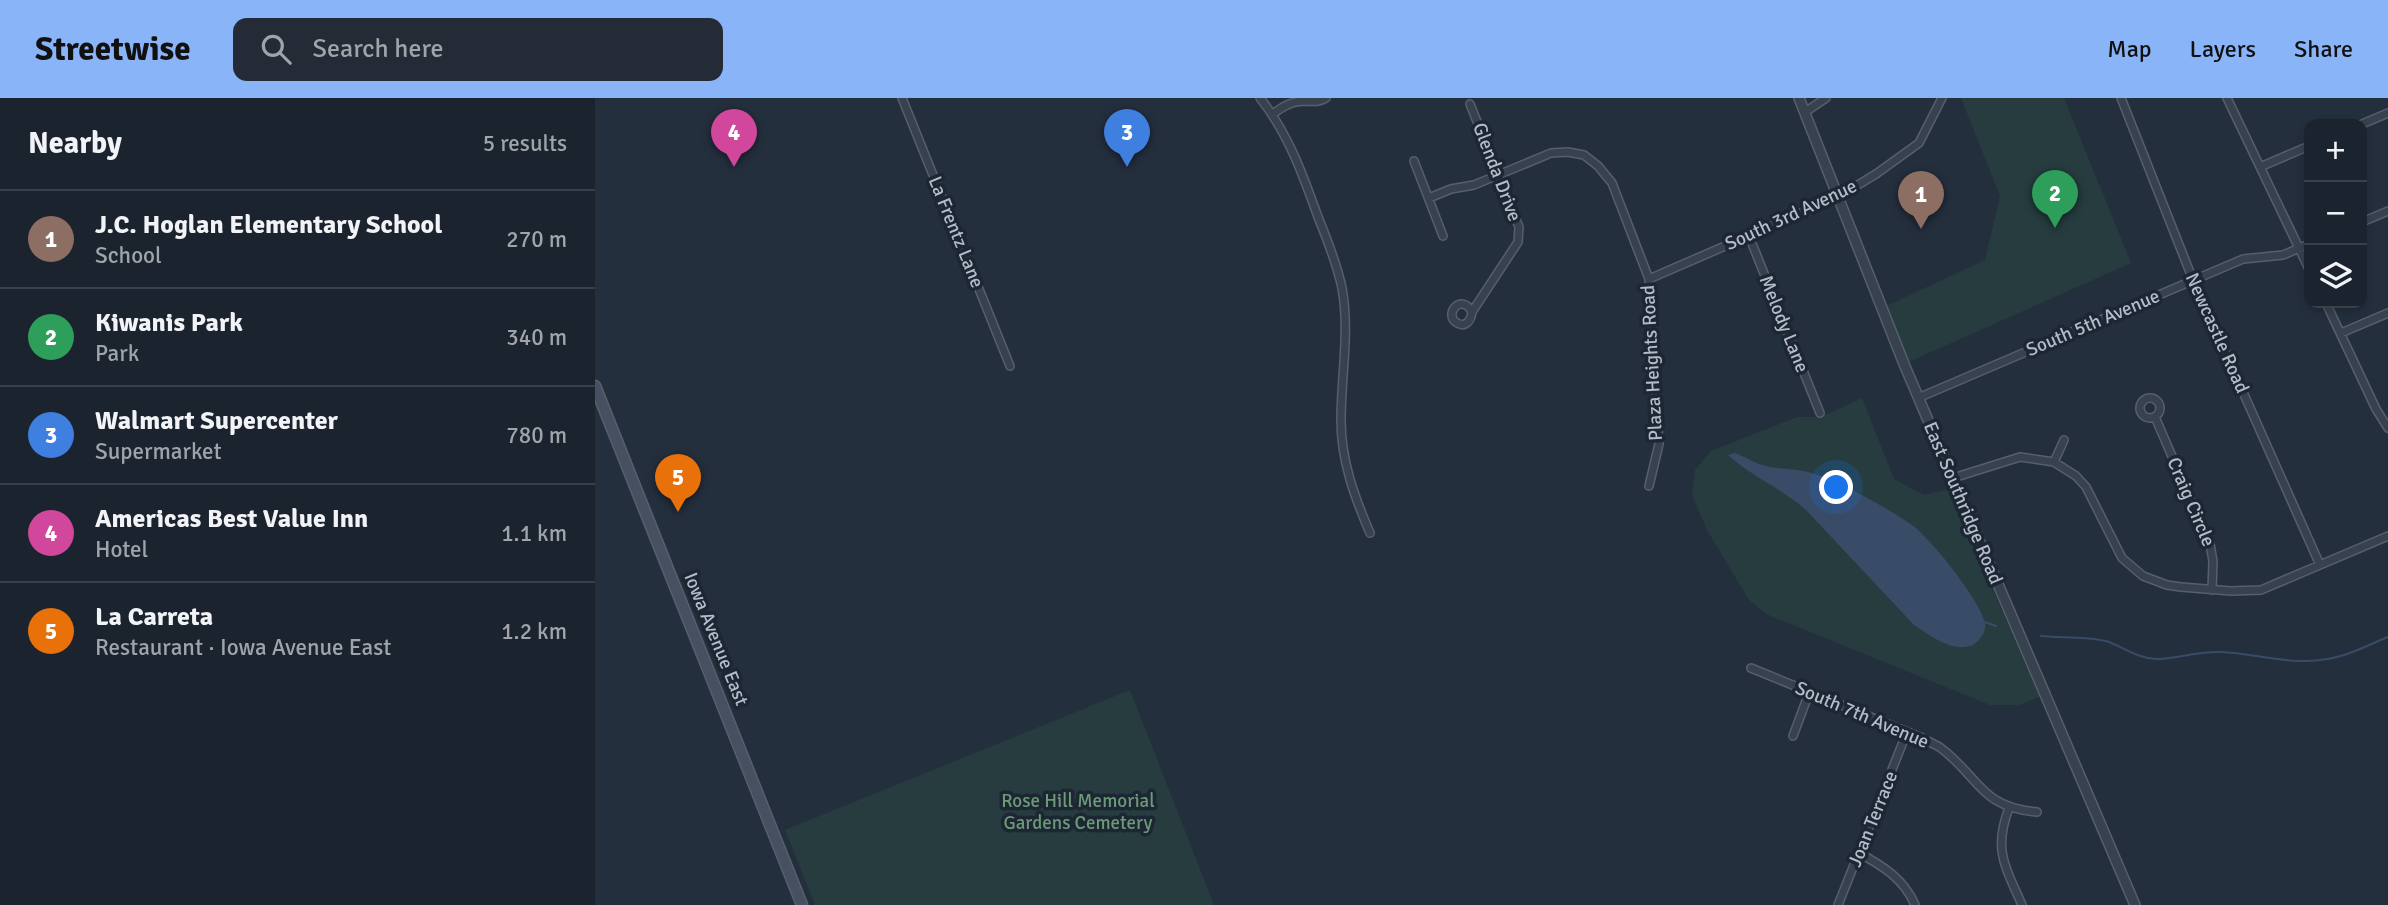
<!DOCTYPE html>
<html lang="en">
<head>
<meta charset="utf-8">
<style>
  :root { --surface:#1b232e; --page:#242b36; --text:#f1f3f6; --muted:#a0a4aa; --line:#39404a; --accent:#8ab4f8 }
  body { margin:0; font-family:Signika,sans-serif; background:var(--page); color:var(--text) }
  .controls { position:absolute; right:21px; top:21px; display:grid; overflow:hidden; border-radius:14px; box-shadow:0 4px 10px #0003 }
  .controls button { width:63px; height:63px; display:grid; place-items:center; padding:0; border:0; border-bottom:2px solid var(--line); background:var(--surface); color:var(--text); font:35px sans-serif }
  .you { position:absolute; left:1242px; top:390px; width:24px; height:24px; margin:-18px; border:5px solid #fff; border-radius:50%; background:#1a73e8; box-shadow:0 0 0 10px #1a73e833 }
  .badge { display:grid; place-items:center; width:46px; height:46px; border-radius:50%; background:var(--accent); color:#fff; font-size:23px; font-weight:700 }
  .pin { position:absolute; translate:-50% -58px; filter:drop-shadow(0 2px 4px #0008) }
  .pin::after { content:''; position:absolute; top:37px; width:24px; height:21px; background:inherit; clip-path:polygon(0 0,100% 0,50% 100%) }
  .list { margin:0; padding:0; list-style:none }
  h2 { display:flex; justify-content:space-between; align-items:center; height:91px; margin:0; padding:0 28px; font-size:30px }
  h2 small { font-size:23px; font-weight:400; color:var(--muted) }
  .list li { display:grid; grid-template-columns:46px 1fr auto; gap:21px; align-items:center; box-sizing:border-box; height:98px; padding:0 28px; border-top:2px solid var(--line) }
  .list b { display:block; font-size:26px; white-space:nowrap }
  .list p { margin:0; font-size:23px; white-space:nowrap; color:var(--muted) }
  .list em { font-size:23px; font-style:normal; color:var(--muted) }
  .icon { flex:none; width:38px; height:38px; fill:none; stroke:currentColor; stroke-width:2; stroke-linecap:round; stroke-linejoin:round }
  .map { position:relative; flex:none; width:1793px; height:807px; overflow:hidden }
  header { display:flex; align-items:center; gap:42px; box-sizing:border-box; height:98px; padding:0 35px; background:var(--accent); color:#111 }
  header strong { font-size:33px }
  nav { display:flex; gap:38px; margin-inline-start:auto; font-size:24px }
  .search { width:490px; height:63px; background:var(--page); display:flex; align-items:center; gap:18px; box-sizing:border-box; padding:0 24px; border-radius:14px; color:var(--muted); font-size:26px }
  main { display:flex }
  aside { flex:1; background:var(--surface) }
  .map>svg:first-child { display:block }
  .green { fill:#263c3f }
  .water { fill:#394c67 }
  .lines { fill:none; stroke-linecap:round; stroke-linejoin:round }
  .stream { stroke:#394c67; stroke-width:2 }
  .minor-casing { stroke:#565f6c; stroke-width:10 }
  .tertiary-casing { stroke:#565f6c; stroke-width:12 }
  .secondary-casing { stroke:#565f6c; stroke-width:13 }
  .minor { stroke:#38414e; stroke-width:7 }
  .tertiary { stroke:#38414e; stroke-width:9 }
  .secondary { stroke:#465061; stroke-width:10 }
  .labels { text-anchor:middle; dominant-baseline:central; stroke-width:7; stroke-linejoin:round; paint-order:stroke }
  .street-label { font-size:19px; fill:#b4bcc9; stroke:#1d2633 }
  .park-label { font-size:19px; fill:#6b9a76; stroke:#1d2633 }
</style>
</head>
<body>
<header>
<strong>Streetwise</strong>
<div class="search"><svg class="icon" aria-label="search" viewBox="0 0 24 24"><circle cx="10" cy="10" r="6"/><path d="M15 15l6 6"/></svg>Search here</div>
<nav><a>Map</a><a>Layers</a><a>Share</a></nav>
</header>
<main>
<aside>
<h2>Nearby<small>5 results</small></h2>
<ul class="list">
<li><span class="badge" style="background:#8d6e63">1</span><div><b>J.C. Hoglan Elementary School</b><p>School</p></div><em>270 m</em></li>
<li><span class="badge" style="background:#2e9e5b">2</span><div><b>Kiwanis Park</b><p>Park</p></div><em>340 m</em></li>
<li><span class="badge" style="background:#3f7fe0">3</span><div><b>Walmart Supercenter</b><p>Supermarket</p></div><em>780 m</em></li>
<li><span class="badge" style="background:#d1479c">4</span><div><b>Americas Best Value Inn</b><p>Hotel</p></div><em>1.1 km</em></li>
<li><span class="badge" style="background:#e8710a">5</span><div><b>La Carreta</b><p>Restaurant · Iowa Avenue East</p></div><em>1.2 km</em></li>
</ul>
</aside>
<div class="map">
<svg width="1793" height="807" viewBox="0 0 1793 807">
  <rect width="100%" height="100%" fill="#242f3e"/>
  <!-- green -->
  <path class="green" d="M1366,0H1469L1536,165L1309,266L1287,210L1390,162L1405,98Z
    M1267,300L1299,381L1329,397L1354,391L1445,599L1424,607H1395L1171,516L1154,502L1112,432L1097,397L1100,372L1116,353L1202,319H1226Z
    M535,592L619,807H220L190,732Z"/>
  <!-- water -->
  <path class="water" d="M1140,355C1148,358 1156,363 1164,366C1181,372 1200,370 1217,375C1247,385 1291,409 1317,427C1337,442 1385,502 1390,525C1391,533 1387,539 1382,544C1364,559 1335,538 1319,527L1212,413C1188,391 1157,379 1133,357Z"/>
  <g class="lines">
    <!-- stream -->
    <path class="stream" d="M1390,524L1401,528
      M1446,538C1467,540 1491,538 1511,543C1529,549 1541,560 1561,561C1580,561 1603,553 1625,554C1660,555 1697,568 1732,561C1753,558 1773,547 1793,539"/>
    <defs>
      <path id="minor" d="M307,0L415,268
        M665,0C693,35 708,77 723,119C732,141 742,166 747,190C755,233 746,279 746,322C746,362 759,398 775,435
        M1526,0L1598,182L1725,467
        M1632,0L1714,171
        M875,6L924,129L923,144L877,214C876,222 871,230 862,225C848,217 866,194 877,214
        M1210,14L1231,0
        M678,16C687,9 695,4 707,3C716,3 723,5 731,0
        M1767,26L1793,15
        M819,63L848,138
        M1665,69L1714,48
        M834,100L856,91L879,87L956,55L973,54L989,57L1003,68L1017,85L1054,181L1064,346L1054,388
        M1767,124L1793,113
        M1154,138L1225,315
        M1054,181L1243,99L1281,76L1324,45L1347,0
        M1731,205L1781,311L1793,330
        M1746,235L1793,215
        M1545 310a10 10 0 1 1 20 0a10 10 0 1 1-20 0Z
        M1323,300L1648,161L1688,157L1714,146
        M1560,319L1615,446L1618,463L1617,492
        M1459,364L1469,342
        M1358,380L1425,359L1459,364L1481,378L1491,389L1527,460L1548,478L1572,487L1586,489L1636,493L1666,492L1793,438
        M1156,570L1327,640C1333,644 1341,646 1347,651C1385,680 1385,709 1442,714
        M1198,638L1214,595
        M1414,710C1398,752 1410,768 1427,807
        M1264,755C1288,768 1309,781 1320,807
        M1243,807L1312,634"/>
      <path id="tertiary" d="M1204,0L1309,266L1540,807"/>
      <path id="secondary" d="M0,288L207,807"/>
    </defs>
    <!-- minor casing -->
    <use href="#minor" class="minor-casing"/>
    <!-- tertiary casing -->
    <use href="#tertiary" class="tertiary-casing"/>
    <!-- secondary casing -->
    <use href="#secondary" class="secondary-casing"/>
    <!-- minor -->
    <use href="#minor" class="minor"/>
    <!-- tertiary -->
    <use href="#tertiary" class="tertiary"/>
    <!-- secondary -->
    <use href="#secondary" class="secondary"/>
  </g>
  <g class="labels">
    <!-- street labels -->
    <g class="street-label">
      <text transform="translate(902 74) rotate(69)">Glenda Drive</text>
      <text transform="translate(1196 117) rotate(-25)">South 3rd Avenue</text>
      <text transform="translate(361 134) rotate(68)">La Frentz Lane</text>
      <text transform="translate(1498 225) rotate(-23)">South 5th Avenue</text>
      <text transform="translate(1189 226) rotate(68)">Melody Lane</text>
      <text transform="translate(1622 235) rotate(66)">Newcastle Road</text>
      <text transform="translate(1057 265) rotate(-93)">Plaza Heights Road</text>
      <text transform="translate(1596 404) rotate(67)">Craig Circle</text>
      <text transform="translate(1368 405) rotate(67)">East Southridge Road</text>
      <text transform="translate(121 541) rotate(68)">Iowa Avenue East</text>
      <text transform="translate(1267 617) rotate(23)">South 7th Avenue</text>
      <text transform="translate(1278 721) rotate(-68)">Joan Terrace</text>
    </g>
    <!-- park labels -->
    <g class="park-label">
      <text x="483" y="703">Rose Hill Memorial<tspan x="483" dy="22">Gardens Cemetery</tspan></text>
    </g>
  </g>
</svg>
<div class="controls">
<button>+</button>
<button>−</button>
<button><svg class="icon" aria-label="layers" viewBox="0 0 24 24"><path d="M12 4l9 5-9 5-9-5zM3 14l9 5 9-5"/></svg></button>
</div>
<div class="you"></div>
<div class="pin badge" style="left:1326px;top:131px;background:#8d6e63">1</div>
<div class="pin badge" style="left:1460px;top:130px;background:#2e9e5b">2</div>
<div class="pin badge" style="left:532px;top:69px;background:#3f7fe0">3</div>
<div class="pin badge" style="left:139px;top:69px;background:#d1479c">4</div>
<div class="pin badge" style="left:83px;top:414px;background:#e8710a">5</div>
</div>
</main>
</body>
</html>
